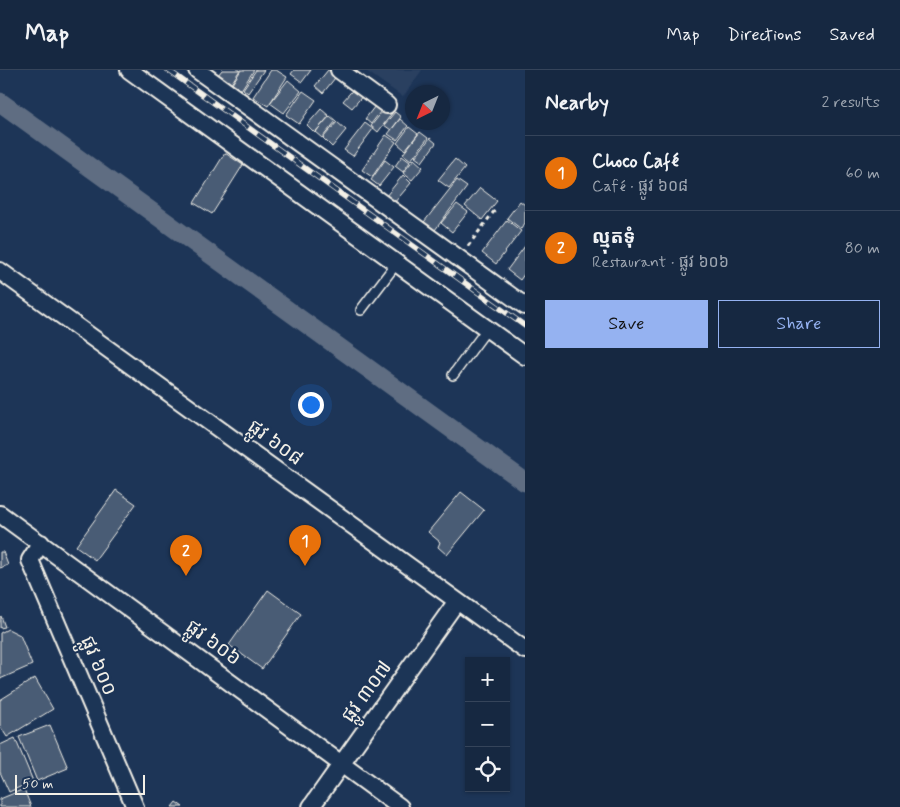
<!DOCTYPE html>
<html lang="en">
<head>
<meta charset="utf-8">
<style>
  :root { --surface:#162841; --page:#1f3048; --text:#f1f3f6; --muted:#9ea6b1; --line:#35445a; --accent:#95b2f1 }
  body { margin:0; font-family:Mynerve,"Noto Sans Khmer",sans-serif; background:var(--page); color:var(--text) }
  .controls { position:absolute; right:15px; bottom:15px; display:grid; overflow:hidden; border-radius:0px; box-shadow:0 1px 4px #0004 }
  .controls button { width:45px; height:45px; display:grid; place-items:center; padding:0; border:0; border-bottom:1px solid var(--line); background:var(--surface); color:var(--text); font:25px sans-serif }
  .compass { position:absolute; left:405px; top:15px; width:45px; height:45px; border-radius:50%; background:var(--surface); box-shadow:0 1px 4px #0004; rotate:223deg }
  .scale { position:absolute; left:15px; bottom:12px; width:130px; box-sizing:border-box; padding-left:5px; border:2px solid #f4f1e8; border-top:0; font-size:14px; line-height:18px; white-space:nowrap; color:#f4f1e8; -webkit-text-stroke:4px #1d3557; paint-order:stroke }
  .you { position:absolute; left:310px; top:334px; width:18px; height:18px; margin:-12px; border:4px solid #fff; border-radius:50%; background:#1a73e8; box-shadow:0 0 0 8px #1a73e833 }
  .badge { display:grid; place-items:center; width:32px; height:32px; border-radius:50%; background:var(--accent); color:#fff; font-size:16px; font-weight:700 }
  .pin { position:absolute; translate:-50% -41px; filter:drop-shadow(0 1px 2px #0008) }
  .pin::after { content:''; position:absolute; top:26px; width:18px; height:15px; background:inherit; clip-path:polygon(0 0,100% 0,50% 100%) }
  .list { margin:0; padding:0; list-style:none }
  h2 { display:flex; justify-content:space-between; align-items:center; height:65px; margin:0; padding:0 20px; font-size:21px }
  h2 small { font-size:16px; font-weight:400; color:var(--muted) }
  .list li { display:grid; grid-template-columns:32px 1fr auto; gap:15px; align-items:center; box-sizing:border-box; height:75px; padding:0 20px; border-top:1px solid var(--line) }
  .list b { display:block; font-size:19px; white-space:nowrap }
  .list p { margin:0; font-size:16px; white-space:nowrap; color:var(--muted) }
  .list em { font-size:16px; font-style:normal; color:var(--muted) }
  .actions { display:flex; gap:10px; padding:15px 20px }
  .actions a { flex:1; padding:11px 0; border:1px solid var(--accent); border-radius:0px; text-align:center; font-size:18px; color:var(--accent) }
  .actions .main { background:var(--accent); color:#111 }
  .icon { flex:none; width:28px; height:28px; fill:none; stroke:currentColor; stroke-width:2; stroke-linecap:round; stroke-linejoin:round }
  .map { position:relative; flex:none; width:525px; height:737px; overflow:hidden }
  header { display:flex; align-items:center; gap:30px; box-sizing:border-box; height:70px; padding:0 25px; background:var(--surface); border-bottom:1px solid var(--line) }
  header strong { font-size:24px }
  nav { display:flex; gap:28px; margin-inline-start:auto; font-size:18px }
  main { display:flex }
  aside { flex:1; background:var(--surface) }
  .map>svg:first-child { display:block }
  .built { fill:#2a4060 }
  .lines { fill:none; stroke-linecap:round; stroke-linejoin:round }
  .canal { stroke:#5e6d82; stroke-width:19 }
  .building { fill:#485b74; stroke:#f4f1e8 }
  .service-casing { stroke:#f4f1e8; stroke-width:12 }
  .minor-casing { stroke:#f4f1e8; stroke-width:20 }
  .path { stroke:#f4f1e8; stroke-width:3; stroke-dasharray:4 4; stroke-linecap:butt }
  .service { stroke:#1d3557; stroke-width:9 }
  .minor { stroke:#1d3557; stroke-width:16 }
  .rail-casing { stroke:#f4f1e8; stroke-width:5.5 }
  .rail { stroke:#1d3557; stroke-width:4; stroke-dasharray:11; stroke-linecap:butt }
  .labels { text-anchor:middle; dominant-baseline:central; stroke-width:4.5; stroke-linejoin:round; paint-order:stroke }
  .street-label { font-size:20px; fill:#f4f1e8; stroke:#1d3557 }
</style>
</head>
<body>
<header>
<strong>Map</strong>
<nav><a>Map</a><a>Directions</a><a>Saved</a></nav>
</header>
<main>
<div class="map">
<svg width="525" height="737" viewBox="0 0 525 737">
  <rect width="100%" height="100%" fill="#1d3557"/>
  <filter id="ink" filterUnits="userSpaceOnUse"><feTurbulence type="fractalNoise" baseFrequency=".02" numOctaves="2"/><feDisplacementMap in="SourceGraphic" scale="10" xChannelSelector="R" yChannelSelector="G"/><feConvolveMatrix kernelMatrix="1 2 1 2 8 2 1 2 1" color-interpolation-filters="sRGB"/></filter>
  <g filter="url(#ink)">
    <!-- built -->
    <path class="built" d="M365,0H422L403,27Z"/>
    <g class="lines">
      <!-- canal -->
      <path class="canal" d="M0,32L525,412"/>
    </g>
    <!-- building -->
    <path class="building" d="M222,0H240L231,14L218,5Z
      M241,0H254L241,20L232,14Z
      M256,0H264L248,23L243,19Z
      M271,0H276L287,7L268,36L253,27Z
      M294,0H311L302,12L291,4Z
      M328,0H336L339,3L323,23L315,16Z
      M288,10L301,21L284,43L270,33Z
      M356,16L365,23L352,38L343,31Z
      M303,21L316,30L299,54L286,45Z
      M378,32L384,37L371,54L365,49Z
      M386,37L393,42L378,62L371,56Z
      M321,39L329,46L315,63L307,55Z
      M395,42L401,47L391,60L384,55Z
      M330,46L336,51L322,68L315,62Z
      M400,49L408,56L397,70L388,64Z
      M337,52L346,60L332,77L323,68Z
      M365,53L373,59L353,86L344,80Z
      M409,57L418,64L405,80L397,73Z
      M420,62L428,68L411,90L403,84Z
      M386,65L396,72L372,107L362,100Z
      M430,68L436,73L422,92L415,87Z
      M225,83L243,95L212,144L194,133Z
      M402,86L410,92L403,102L395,96Z
      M414,89L423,97L412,110L403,103Z
      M455,89L465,98L449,118L438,110Z
      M385,90L394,97L379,116L371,110Z
      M403,105L411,113L394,133L386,126Z
      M457,110L467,117L435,160L424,152Z
      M480,118L497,131L482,150L465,136Z
      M520,131L525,135V153L521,159L507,148Z
      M457,134L468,142L452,162L441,153Z
      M507,150L521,161L496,194L482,183Z
      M525,176V203L520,210L507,200Z
      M116,420L136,434L95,490L76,476Z
      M461,422L484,440L447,485L438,477L440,472L428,462Z
      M0,482H3L8,495L0,498Z
      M268,520L301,544L262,599L229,575Z
      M1,546L5,557L0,558V547Z
      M8,559L20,565L32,595L0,609V563Z
      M35,608L53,639L7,667L0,656V630Z
      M50,655L68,698L37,711L19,667Z
      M15,668L33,711L9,722L0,702V675Z
      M24,719L31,737H0V729Z
      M176,732L183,737H172Z"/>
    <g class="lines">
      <defs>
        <path id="service" d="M361,240L396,194
          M453,305L487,259"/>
        <path id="minor" d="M129,0L525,286
          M197,0L525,236
          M339,0L387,35
          M0,201L525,580
          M0,444L400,737
          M41,473L30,490L135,737
          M311,737L457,531"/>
      </defs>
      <!-- service casing -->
      <use href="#service" class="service-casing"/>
      <!-- minor casing -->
      <use href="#minor" class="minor-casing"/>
      <!-- path -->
      <path class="path" d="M468,176L495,140"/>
      <!-- service -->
      <use href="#service" class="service"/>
      <!-- minor -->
      <use href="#minor" class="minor"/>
      <defs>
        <path id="rail" d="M168,0L525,256"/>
      </defs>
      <!-- rail casing -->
      <use href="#rail" class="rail-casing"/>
      <!-- rail -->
      <use href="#rail" class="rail"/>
    </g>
  </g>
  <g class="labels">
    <!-- street labels -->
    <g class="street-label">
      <text transform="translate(275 373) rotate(36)">ផ្លូវ ៦០៨</text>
      <text transform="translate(213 573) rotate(36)">ផ្លូវ ៦០៦</text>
      <text transform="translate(98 596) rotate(67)">ផ្លូវ ៦០០</text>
      <text transform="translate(367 622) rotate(-54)">ផ្លូវ ៣០៧</text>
    </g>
  </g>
</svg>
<div class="controls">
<button>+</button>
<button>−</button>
<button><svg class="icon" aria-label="locate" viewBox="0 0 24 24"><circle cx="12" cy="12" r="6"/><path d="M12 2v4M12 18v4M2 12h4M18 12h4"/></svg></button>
</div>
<svg class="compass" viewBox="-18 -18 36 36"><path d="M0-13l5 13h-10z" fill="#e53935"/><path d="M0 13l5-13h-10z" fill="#9ea6b1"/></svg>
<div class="scale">50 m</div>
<div class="you"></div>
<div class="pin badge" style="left:305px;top:496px;background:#e8710a">1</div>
<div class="pin badge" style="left:186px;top:506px;background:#e8710a">2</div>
</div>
<aside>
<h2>Nearby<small>2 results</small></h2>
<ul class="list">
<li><span class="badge" style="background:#e8710a">1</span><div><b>Choco Café</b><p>Café · ផ្លូវ ៦០៨</p></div><em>60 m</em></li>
<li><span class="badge" style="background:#e8710a">2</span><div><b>ល្មុតទុំ</b><p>Restaurant · ផ្លូវ ៦០៦</p></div><em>80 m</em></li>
</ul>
<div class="actions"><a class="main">Save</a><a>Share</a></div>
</aside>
</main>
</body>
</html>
